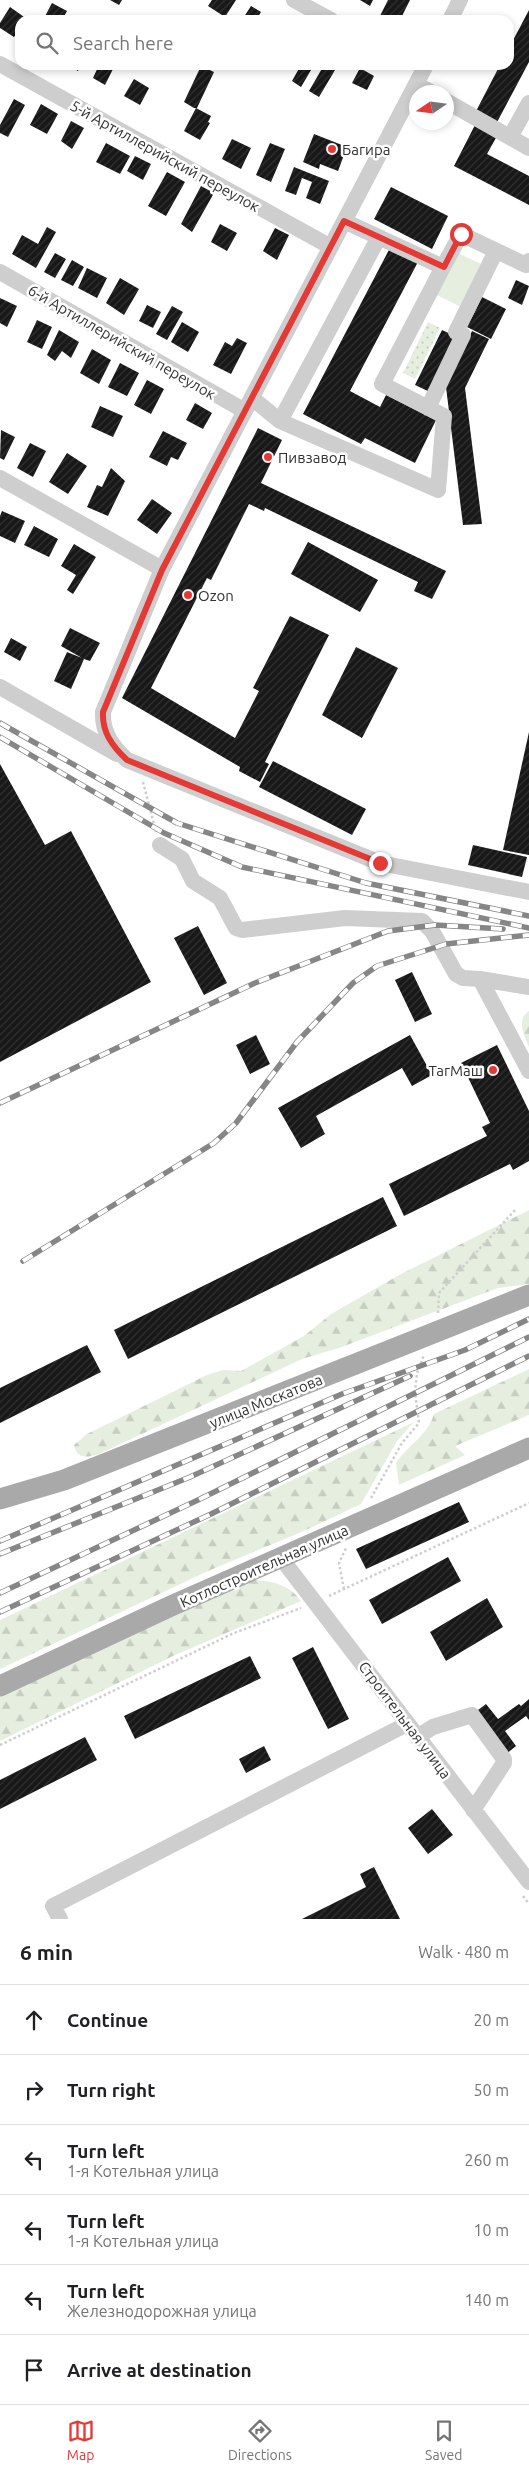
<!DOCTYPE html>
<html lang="en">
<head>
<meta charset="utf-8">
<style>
  :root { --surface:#fff; --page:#f6f6f6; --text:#202124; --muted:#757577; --line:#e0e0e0; --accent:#e53936 }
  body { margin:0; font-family:Ubuntu,sans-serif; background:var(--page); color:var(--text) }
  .compass { position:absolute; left:409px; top:85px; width:45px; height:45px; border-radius:50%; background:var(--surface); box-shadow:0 2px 8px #0003; rotate:257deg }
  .stop { position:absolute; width:15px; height:15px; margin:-11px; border:4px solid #e53936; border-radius:50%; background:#fff }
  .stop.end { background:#e53936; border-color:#fff; box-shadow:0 1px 5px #0008 }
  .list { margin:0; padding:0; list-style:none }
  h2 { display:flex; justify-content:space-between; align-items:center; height:65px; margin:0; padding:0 20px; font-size:21px }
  h2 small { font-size:16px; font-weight:400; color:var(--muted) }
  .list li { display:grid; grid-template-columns:32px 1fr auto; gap:15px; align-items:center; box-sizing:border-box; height:70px; padding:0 20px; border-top:1px solid var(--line) }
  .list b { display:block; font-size:19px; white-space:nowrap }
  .list p { margin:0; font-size:16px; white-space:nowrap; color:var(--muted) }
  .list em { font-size:16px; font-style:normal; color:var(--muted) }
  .icon { flex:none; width:28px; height:28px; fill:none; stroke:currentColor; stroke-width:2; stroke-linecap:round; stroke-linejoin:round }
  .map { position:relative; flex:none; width:529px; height:1919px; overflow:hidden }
  .search { position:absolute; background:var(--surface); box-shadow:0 2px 8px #0003; left:15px; right:15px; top:15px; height:55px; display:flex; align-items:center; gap:12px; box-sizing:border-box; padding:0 18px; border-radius:15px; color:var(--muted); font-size:19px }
  .sheet { height:485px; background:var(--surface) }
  nav { display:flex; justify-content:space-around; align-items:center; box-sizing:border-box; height:70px; border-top:1px solid var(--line); background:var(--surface); font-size:14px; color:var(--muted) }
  nav a { display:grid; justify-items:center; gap:2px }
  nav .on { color:var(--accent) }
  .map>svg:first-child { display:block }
  .forest { fill:url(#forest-firs) }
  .park { fill:url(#park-dots) }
  .pitch { fill:#e6eee0 }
  .building { fill:url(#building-hatch) }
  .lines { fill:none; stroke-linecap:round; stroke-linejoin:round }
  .path { stroke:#cecece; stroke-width:2.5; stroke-dasharray:2.5 2.5; stroke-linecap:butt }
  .minor { stroke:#cecece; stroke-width:16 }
  .major { stroke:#a9a9a9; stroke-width:21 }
  .rail-casing { stroke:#868686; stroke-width:5.5 }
  .rail { stroke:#fff; stroke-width:4; stroke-dasharray:11; stroke-linecap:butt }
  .route { stroke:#e53936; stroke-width:6 }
  .poi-dot { fill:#e53936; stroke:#fff; stroke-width:2 }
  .labels { text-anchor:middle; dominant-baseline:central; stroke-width:5; stroke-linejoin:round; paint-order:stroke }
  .poi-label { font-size:15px; fill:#313131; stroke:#fff; text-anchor:start }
  .street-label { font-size:15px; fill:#313131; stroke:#fff }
</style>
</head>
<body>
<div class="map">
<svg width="529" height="1919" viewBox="0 0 529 1919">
  <defs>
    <pattern id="forest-firs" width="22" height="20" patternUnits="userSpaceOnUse" patternTransform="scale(1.25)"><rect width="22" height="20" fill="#e6eee0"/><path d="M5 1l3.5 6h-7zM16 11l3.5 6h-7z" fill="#c6cdc1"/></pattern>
    <pattern id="park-dots" width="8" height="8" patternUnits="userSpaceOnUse" patternTransform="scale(1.25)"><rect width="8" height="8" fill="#e6eee0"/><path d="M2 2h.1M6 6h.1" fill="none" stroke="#c6cdc1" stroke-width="1.8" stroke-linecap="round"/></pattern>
    <pattern id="building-hatch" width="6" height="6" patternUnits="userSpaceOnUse" patternTransform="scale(1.25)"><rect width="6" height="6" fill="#181818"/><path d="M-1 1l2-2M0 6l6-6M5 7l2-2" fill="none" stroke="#313131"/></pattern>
  </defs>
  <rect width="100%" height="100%" fill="#fff"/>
  <!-- forest -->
  <path class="forest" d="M529,1011V1047C524,1035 516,1020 529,1011Z
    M529,1210V1284L498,1288L339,1348L302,1359L99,1454C86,1458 77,1459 74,1445L87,1434L207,1375L223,1370L241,1371L304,1336L331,1314L401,1274Z
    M529,1369V1415L455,1446L465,1455L399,1485L396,1463C408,1445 428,1435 434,1414Z
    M414,1422L397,1441L361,1504L304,1531L208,1571L0,1669V1620Z
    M254,1580C273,1581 290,1585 301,1601L173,1656L0,1741V1696L147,1625Z"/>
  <!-- park -->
  <path class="park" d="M428,322L440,328L415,379L403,373Z"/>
  <!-- pitch -->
  <path class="pitch" d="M458,253L481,264L461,307L437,295Z"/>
  <!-- building -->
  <path class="building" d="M110,0H122L119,5Z
    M212,0H236L225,17L208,6Z
    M360,0H373L370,6Z
    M388,0H410L400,20H378Z
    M52,3L67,11L62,20H43Z
    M251,6L261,12L256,20H242Z
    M10,7L27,19L20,20V29L14,37L0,28V23Z
    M529,10V62L495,126L474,115L500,65H509V48Z
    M67,65H81L78,71Z
    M99,65H115L105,85L93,78Z
    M301,65H314L301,87L292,81Z
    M324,65H338L319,97L309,91Z
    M201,66L214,72L197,108H194L184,102Z
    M360,68L374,76L367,90L352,83Z
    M134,79L149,88L140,105L124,96Z
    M14,99L25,105L8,137L0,133V125Z
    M41,104L58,114L47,134L30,125Z
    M196,108L211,116L208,122L210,123L200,140L184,131Z
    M71,121L84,128L72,149L61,141Z
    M475,125L497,136L487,154L529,176V205L454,166Z
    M314,134L347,147L338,171L320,164L319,169L303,162Z
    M232,139L251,148L241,169L222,159Z
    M106,143L130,156L120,174L96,162Z
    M270,143L285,149L271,182L256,175Z
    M135,156L151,164L143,180L127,171Z
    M294,167L329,181L320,204L306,198L312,182L302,178L296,195L285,191Z
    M167,172L185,182L166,216L148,206Z
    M201,186L214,193L192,232L181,224Z
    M391,187L448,216L432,249L374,219Z
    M220,224L237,233L227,251L211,242Z
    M47,227L56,232L36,268L12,254L22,235L38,244Z
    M275,228L289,235L277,260L263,251Z
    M391,246L419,260L350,391L380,407L386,395L436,420L415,463L365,438L361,444L303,414Z
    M55,253L66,259L55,278L44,272Z
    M72,260L84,267L73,286L61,280Z
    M87,268L107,278L97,298L78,288Z
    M120,278L139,289L124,315L106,303Z
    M516,280L529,286L522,305L508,298Z
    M482,297L506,309L491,339L467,327Z
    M0,298L17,306L7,327L0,323Z
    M147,305L161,312L153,328L139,321Z
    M172,306L183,312L167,340L156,334Z
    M37,320L52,327L42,349L27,342Z
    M182,322L199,332L188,352L171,342Z
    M59,330L79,342L71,358L62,351L55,361L47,355Z
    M442,330L457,337L430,392L415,385Z
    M472,331L489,339L465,388L482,524L463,525L446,387Z
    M237,338L247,343L231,374L213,365L225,342L232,346Z
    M92,349L111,360L99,384L80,373Z
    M120,363L139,373L127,396L108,387Z
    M147,380L164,389L151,414L134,405Z
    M195,403L212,413L203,429L186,420Z
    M100,406L123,416L113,437L91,427Z
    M258,428L282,440L261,483L446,571L432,599L414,591L418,582L265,508L264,511L249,504L211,580L207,578L151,688L235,738L259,691L253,688L290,616L329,635L265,762L269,764L260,782L239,771L240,767L122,698Z
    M1,430L15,437L4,460L0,458Z
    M163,431L187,443L178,460L171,457L167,466L149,457Z
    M30,443L46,451L33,477L17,468Z
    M67,453L87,466L68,494L49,482Z
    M111,468L125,481L108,516L87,507L97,485L102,487Z
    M152,499L172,513L157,534L137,520Z
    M2,511L25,521L15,543L0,536V516Z
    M34,526L58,539L49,557L24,545Z
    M308,542L378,580L360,612L291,574Z
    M74,544L96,557L73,594L67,590L76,575L61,566Z
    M70,628L100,643L90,661L84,659L71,689L54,681L67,652L82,658L61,646Z
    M11,638L27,647L20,661L4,652Z
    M356,647L398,668L362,738L322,715Z
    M529,732V855L503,850Z
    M273,761L366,809L352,835L259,787Z
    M0,764L45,845L71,831L151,982L0,1062Z
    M473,845L527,857L522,877L468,865Z
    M198,926L227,983L204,995L174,938Z
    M412,972L432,1014L415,1022L395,980Z
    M256,1035L270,1064L250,1074L236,1045Z
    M410,1035L432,1075L412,1086L402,1068L316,1116L325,1134L301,1148L278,1108Z
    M497,1045L529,1111V1161L513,1170L510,1164L404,1216L389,1184L487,1136L482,1127L490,1123L461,1063Z
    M383,1197L397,1226L128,1359L114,1330Z
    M87,1345L101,1372L0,1423V1388Z
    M459,1502L469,1522L366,1569L356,1549Z
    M448,1557L461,1581L382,1624L369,1600Z
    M487,1598L503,1627L446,1661L430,1632Z
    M313,1647L349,1719L328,1729L292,1658Z
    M250,1656L261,1678L135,1739L124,1716Z
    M529,1699V1720L526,1716L505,1731L516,1746L505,1755L474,1713L486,1704L498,1719L519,1704L521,1706Z
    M85,1737L97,1760L0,1809V1780Z
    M264,1746L271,1760L246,1773L239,1759Z
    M432,1809L453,1835L428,1854L408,1828Z
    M374,1867L400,1919H302L366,1887L360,1874Z"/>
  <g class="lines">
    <!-- path -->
    <path class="path" d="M143,782L156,832
      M438,1313L439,1293L516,1209
      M371,1498L402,1443L419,1423L415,1392L417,1373L424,1355
      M344,1589L339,1563L346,1548
      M329,1596L529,1503
      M0,1745L234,1633L301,1608
      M523,1896L529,1904"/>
    <!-- minor -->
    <path class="minor" d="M294,0L331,20
      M450,20L460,0
      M0,64L331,247
      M426,65L162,569L103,712C102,732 112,746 127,760L380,863L529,892
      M416,84L431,92
      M446,101L529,148
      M510,137L529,103
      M344,221L443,267L461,234L526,265L529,261
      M0,272L245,411
      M252,398L280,421L438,490L444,416L382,384L443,267
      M428,408L463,335L456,332L496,251
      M280,421L379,237
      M0,478L162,569
      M0,687L117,754
      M160,845L182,859L193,881L220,898L236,928L242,930L345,918L422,921L432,931L456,974L463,978L480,979L529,1071
      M480,979L529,987
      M281,1558L529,1882
      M417,1737L433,1727L472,1715L504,1759V1763L473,1810
      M60,1919L53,1906L407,1724"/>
    <!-- major -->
    <path class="major" d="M0,1499L64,1480L529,1295
      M0,1686L171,1606L529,1448"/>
    <defs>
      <path id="rail" d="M0,723L177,823L366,883L529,916
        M0,737L164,833L242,867L529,928
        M0,1103L255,983L388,931L435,925L503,929
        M23,1261L214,1143L236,1123L297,1042L353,983L377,966L446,944L529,935
        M0,1541L342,1394L465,1350L529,1319
        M0,1554L190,1477L410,1376
        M0,1593L198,1500L529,1337
        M0,1612L211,1514L529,1356"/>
    </defs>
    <!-- rail casing -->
    <use href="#rail" class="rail-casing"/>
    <!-- rail -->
    <use href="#rail" class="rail"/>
  </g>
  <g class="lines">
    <!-- route -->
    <path class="route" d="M380,863L127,760C112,746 102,732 103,712L162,570L344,221L444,267L461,234"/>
  </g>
  <!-- markers -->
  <g class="poi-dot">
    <circle cx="332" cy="149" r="5"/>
    <circle cx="268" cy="457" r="5"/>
    <circle cx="188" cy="595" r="5"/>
    <circle cx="493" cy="1070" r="5"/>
  </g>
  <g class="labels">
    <!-- poi labels -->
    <g class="poi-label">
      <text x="342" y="149">Багира</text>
      <text x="278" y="457">Пивзавод</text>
      <text x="198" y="595">Ozon</text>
      <text x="483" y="1070" text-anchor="end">ТагМаш</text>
    </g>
    <!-- street labels -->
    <g class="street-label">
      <text transform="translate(165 156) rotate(29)">5-й Артиллерийский переулок</text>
      <text transform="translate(122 342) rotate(30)">6-й Артиллерийский переулок</text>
      <text transform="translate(266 1401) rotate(-22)">улица Москатова</text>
      <text transform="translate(264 1566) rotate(-24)">Котлостроительная улица</text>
      <text transform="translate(405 1720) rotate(53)">Строительная улица</text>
    </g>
  </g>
</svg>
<svg class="compass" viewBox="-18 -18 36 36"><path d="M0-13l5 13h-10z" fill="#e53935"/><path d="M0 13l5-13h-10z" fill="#757577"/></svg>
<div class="stop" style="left:461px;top:234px"></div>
<div class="stop end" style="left:380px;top:863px"></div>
<div class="search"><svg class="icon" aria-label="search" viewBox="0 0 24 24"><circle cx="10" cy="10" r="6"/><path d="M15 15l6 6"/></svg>Search here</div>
</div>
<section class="sheet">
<h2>6 min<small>Walk · 480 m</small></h2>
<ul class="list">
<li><svg class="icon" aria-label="ahead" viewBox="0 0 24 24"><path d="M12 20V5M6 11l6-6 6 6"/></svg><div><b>Continue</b></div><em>20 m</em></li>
<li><svg class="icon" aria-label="right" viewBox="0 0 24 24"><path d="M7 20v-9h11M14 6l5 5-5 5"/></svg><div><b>Turn right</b></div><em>50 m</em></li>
<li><svg class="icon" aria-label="left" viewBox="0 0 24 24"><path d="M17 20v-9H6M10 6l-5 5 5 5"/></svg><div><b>Turn left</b><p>1-я Котельная улица</p></div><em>260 m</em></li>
<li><svg class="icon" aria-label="left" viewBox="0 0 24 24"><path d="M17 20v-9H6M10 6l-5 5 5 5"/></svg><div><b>Turn left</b><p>1-я Котельная улица</p></div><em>10 m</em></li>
<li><svg class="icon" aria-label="left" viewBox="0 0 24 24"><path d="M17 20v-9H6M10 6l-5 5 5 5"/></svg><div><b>Turn left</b><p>Железнодорожная улица</p></div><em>140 m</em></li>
<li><svg class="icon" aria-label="arrive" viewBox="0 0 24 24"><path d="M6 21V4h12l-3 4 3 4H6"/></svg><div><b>Arrive at destination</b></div></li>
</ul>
</section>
<nav>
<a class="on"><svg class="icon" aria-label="map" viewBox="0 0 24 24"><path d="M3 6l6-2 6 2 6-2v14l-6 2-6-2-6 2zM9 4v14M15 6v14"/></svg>Map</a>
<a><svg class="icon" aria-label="directions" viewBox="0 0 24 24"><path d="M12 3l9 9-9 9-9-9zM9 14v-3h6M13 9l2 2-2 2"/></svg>Directions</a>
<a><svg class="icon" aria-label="saved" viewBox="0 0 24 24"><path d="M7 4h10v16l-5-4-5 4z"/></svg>Saved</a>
</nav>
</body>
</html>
